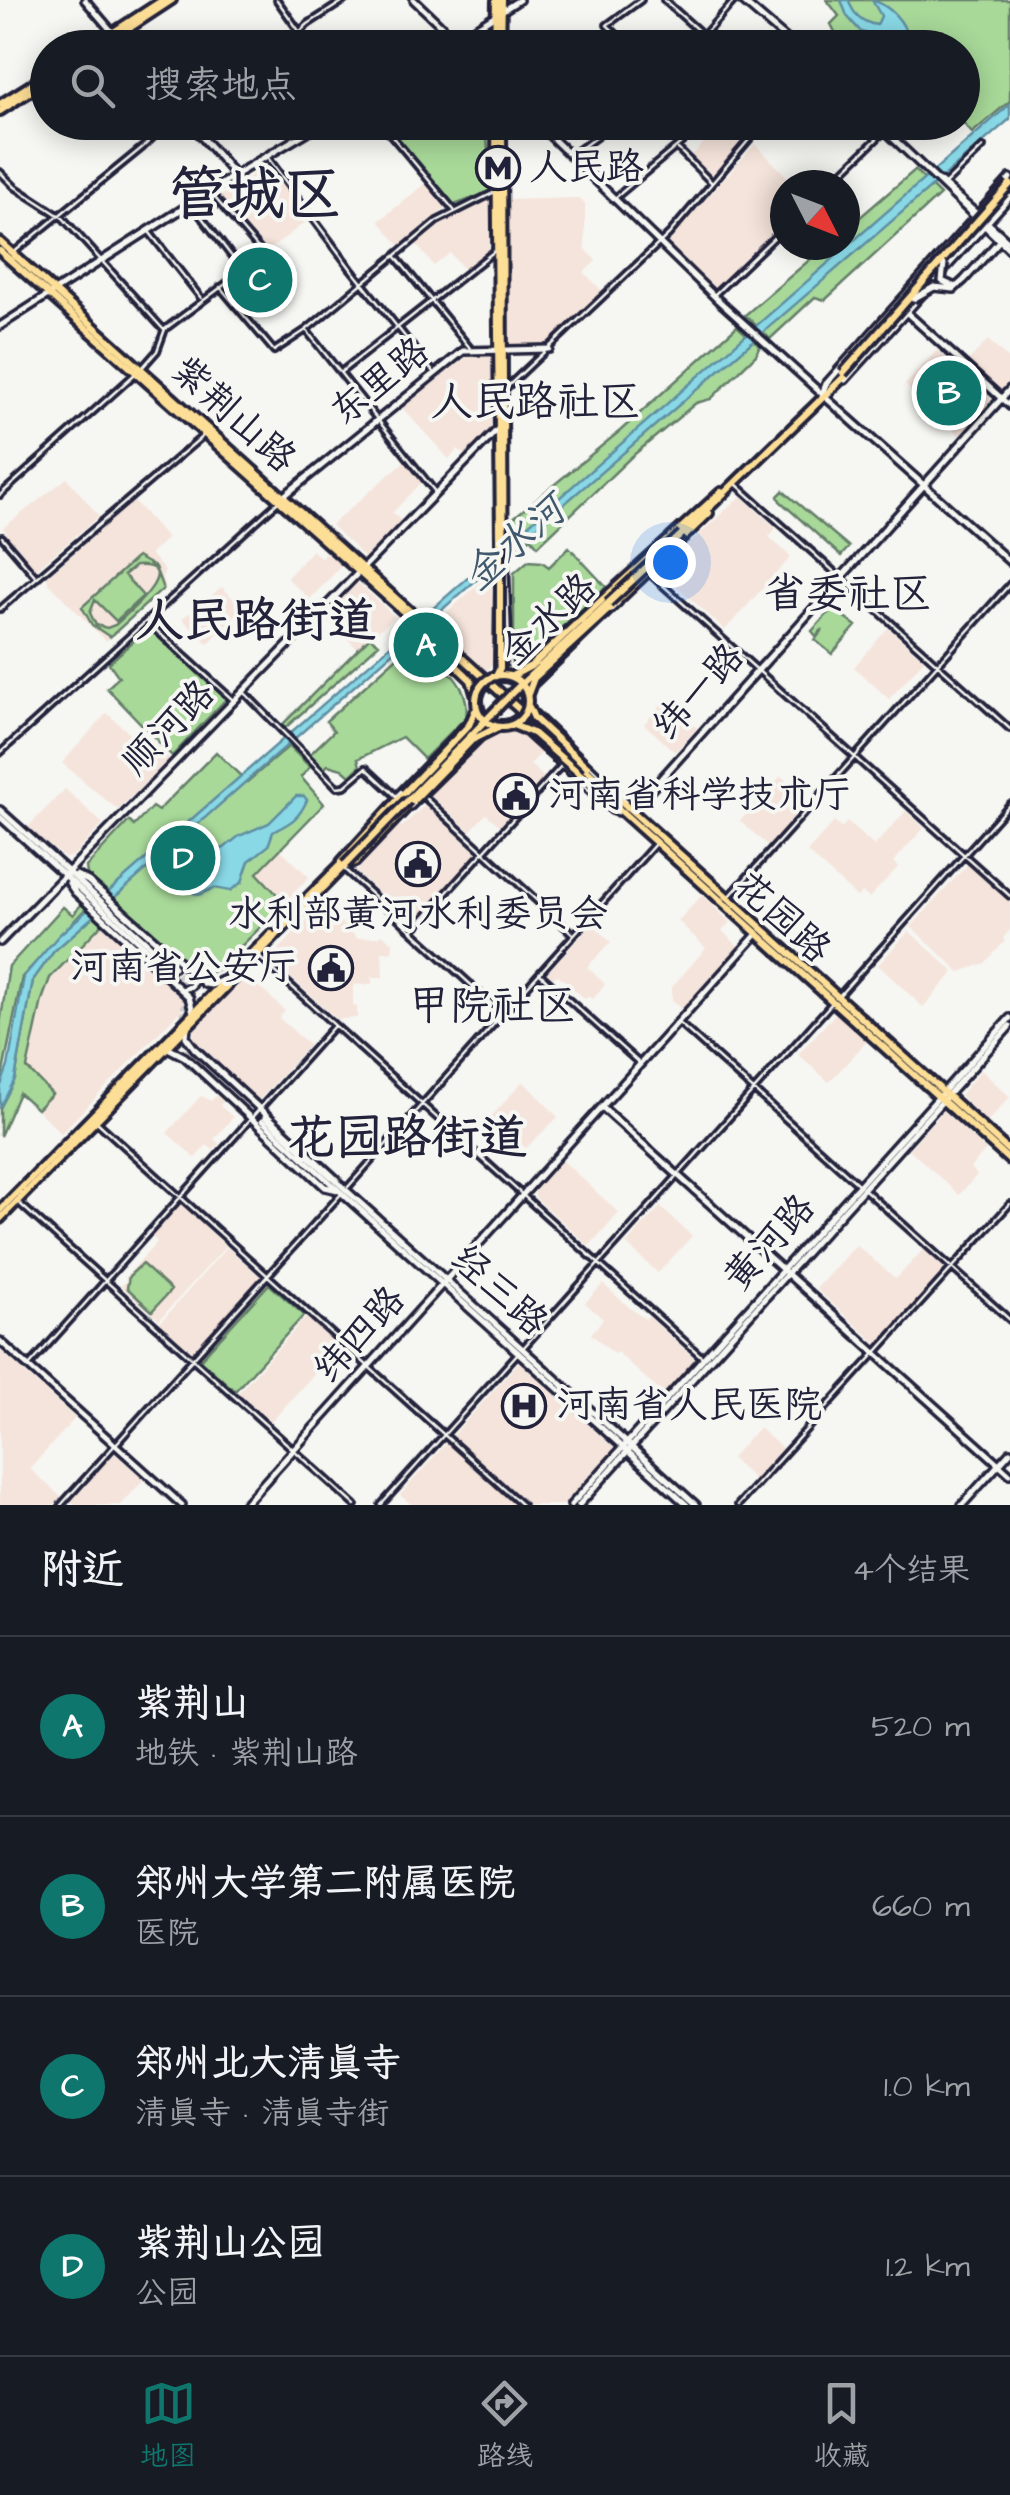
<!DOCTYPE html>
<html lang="zh">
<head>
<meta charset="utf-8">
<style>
  :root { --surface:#171b24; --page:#242831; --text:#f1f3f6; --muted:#9ea1a6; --line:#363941; --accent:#0f766e }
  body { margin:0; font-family:"Architects Daughter","LXGW WenKai TC",sans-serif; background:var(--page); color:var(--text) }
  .compass { position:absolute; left:770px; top:170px; width:90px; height:90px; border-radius:50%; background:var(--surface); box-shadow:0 5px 25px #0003; rotate:132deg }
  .you { position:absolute; left:670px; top:562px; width:35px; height:35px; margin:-25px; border:8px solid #fff; border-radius:50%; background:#1a73e8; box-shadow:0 0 0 15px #1a73e833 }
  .badge { display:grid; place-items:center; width:65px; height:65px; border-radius:50%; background:var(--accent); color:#fff; font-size:32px; font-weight:700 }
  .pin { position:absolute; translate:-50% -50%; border:5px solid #fff; box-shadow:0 2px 10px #0006 }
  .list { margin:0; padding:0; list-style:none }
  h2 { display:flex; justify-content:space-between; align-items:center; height:130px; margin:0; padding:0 40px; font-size:42px }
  h2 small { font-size:32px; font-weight:400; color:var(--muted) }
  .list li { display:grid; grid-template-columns:65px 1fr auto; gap:30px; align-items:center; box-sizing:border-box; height:180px; padding:0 40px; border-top:2px solid var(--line) }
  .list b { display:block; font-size:38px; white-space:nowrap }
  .list p { margin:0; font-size:32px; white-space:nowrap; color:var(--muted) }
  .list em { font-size:32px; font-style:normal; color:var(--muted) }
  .icon { flex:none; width:55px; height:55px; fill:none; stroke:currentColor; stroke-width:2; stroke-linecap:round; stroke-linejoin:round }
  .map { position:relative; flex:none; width:1010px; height:1505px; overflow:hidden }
  .search { position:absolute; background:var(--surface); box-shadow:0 5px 25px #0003; left:30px; right:30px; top:30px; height:110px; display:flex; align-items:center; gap:25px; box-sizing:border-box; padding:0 35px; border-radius:55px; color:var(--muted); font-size:38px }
  .sheet { height:850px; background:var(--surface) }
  nav { display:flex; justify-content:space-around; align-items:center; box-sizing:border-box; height:140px; border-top:2px solid var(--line); background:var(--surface); font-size:28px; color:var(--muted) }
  nav a { display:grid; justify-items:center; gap:5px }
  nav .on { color:var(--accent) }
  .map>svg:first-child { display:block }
  .built { fill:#f5e4db }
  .green { fill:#a8d999; stroke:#657e6a; stroke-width:2.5; fill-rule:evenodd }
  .water { fill:#89d8e6; stroke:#608fa2; stroke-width:2.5 }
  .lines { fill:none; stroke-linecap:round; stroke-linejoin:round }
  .secondary-tunnel { stroke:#cccccd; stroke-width:5; stroke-dasharray:5 2.5; stroke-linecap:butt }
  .street-casing { stroke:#22223b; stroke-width:10 }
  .secondary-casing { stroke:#22223b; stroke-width:12 }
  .primary-casing { stroke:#22223b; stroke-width:14 }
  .street { stroke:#f6f6f2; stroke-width:2.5 }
  .secondary { stroke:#f6f6f2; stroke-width:5 }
  .primary { stroke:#fdde96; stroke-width:6 }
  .secondary-bridge-casing { stroke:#22223b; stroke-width:12; stroke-linecap:butt }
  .primary-bridge-casing { stroke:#22223b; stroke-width:14; stroke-linecap:butt }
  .secondary-bridge { stroke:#f6f6f2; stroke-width:5 }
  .primary-bridge { stroke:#fdde96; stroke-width:6 }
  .labels { text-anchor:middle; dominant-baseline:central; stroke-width:8; stroke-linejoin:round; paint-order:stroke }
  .poi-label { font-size:38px; fill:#22223b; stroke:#f6f6f2; text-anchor:start }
  .street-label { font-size:38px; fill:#22223b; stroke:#f6f6f2 }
  .water-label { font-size:40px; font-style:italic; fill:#41596e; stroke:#f6f6f2 }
  .quarter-label { font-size:42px; fill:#22223b; stroke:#f6f6f2 }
  .district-label { font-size:48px; font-weight:bold; fill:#22223b; stroke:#f6f6f2 }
  .town-label { font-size:58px; font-weight:bold; fill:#22223b; stroke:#f6f6f2 }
</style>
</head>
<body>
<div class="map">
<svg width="1010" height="1505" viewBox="0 0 1010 1505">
  <rect width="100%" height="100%" fill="#f6f6f2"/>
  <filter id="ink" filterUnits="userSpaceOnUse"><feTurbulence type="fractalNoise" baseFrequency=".01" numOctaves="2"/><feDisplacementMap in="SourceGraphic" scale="20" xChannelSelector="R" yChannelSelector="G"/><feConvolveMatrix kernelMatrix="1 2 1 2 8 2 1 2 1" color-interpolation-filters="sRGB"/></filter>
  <g filter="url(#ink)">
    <!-- built -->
    <path class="built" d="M713,123H728L746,139L710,180L689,159L717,128Z
      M755,144L795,185H785V224L715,292L667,243Z
      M269,164L312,217L265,253L219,197Z
      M428,181L448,206L401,247L379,221Z
      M579,198L585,204V248L596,261L584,272L603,292L548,343L537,346L509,345L508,200Z
      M487,200L491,204L489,251L464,269L450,253L434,266L416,244L441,224Z
      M988,340L1010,361V381L1000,392L967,362Z
      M937,350L992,400L960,436L905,385Z
      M492,354L491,431L466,457L458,449L449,459L402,408L465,358L472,355Z
      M406,460L424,480L393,512L401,522L366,559L331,525Z
      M67,478L99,516L34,571L4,536L7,533L3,528Z
      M741,496L776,528L769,537L791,557L725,630L660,571Z
      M134,501L167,538L150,554L165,571L162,577L165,587L106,641L48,583L47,576Z
      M312,550L321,558L328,550L343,564L310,599L287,578Z
      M492,572L493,663L486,672L434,624Z
      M356,581L395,617L357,648L323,616Z
      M222,587L242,608L208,644L182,619Z
      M888,628L924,660L889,699L854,667Z
      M666,699L697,728L675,752L644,724Z
      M107,713L143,746L151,740L170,759L118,810L62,763Z
      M513,730L519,731L542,751L530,765L546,779L503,828L486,814L470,831L430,795L487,739Z
      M781,776L809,801L768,846L740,821Z
      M65,789L103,824L73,856L65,858L27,828Z
      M425,805L479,855L415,926L356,872L399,825L402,827Z
      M906,811L924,828L893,862L898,867L869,898L862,892L857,897L807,852L834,822L841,828L847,822L874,846Z
      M280,849L309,877L286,901L257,873Z
      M968,864L1010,902V930L1003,938L1005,941L985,963L960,972L911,927Z
      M702,895L730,922L722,931L741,949L684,1012L672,1000V987L706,948L678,921Z
      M322,904L357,938L379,937L382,934L393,943L392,952H382L383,977H372V984L353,985V1006L357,1007V1018L337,1019L270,959Z
      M103,923L185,1002V1006L61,1133L19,1092L44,989L57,970Z
      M592,924L611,942L587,967L605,984L593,999L588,996L585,999L558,975L553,978L547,973Z
      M909,931L954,972L923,1007L878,965Z
      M247,975L285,1011L279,1018L309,1045L258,1101L193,1039L195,1029Z
      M836,1013L867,1041L829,1082L798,1054Z
      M981,1070L1010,1097L987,1122L960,1095Z
      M523,1081L558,1117L526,1148L491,1117Z
      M217,1095L223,1101L220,1106L233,1117L214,1139L219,1144L213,1150L207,1145L195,1158L167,1133L201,1096L211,1101Z
      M943,1111L986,1150L970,1168L977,1175L959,1195L909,1149Z
      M561,1159L619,1213L589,1246L535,1197V1187Z
      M180,1203L226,1246L159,1320L121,1286L127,1280L125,1278L157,1242L151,1235Z
      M660,1207L692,1236L658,1273L626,1244Z
      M856,1245L896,1279L924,1249L943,1266V1273L877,1344L816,1289Z
      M227,1247L261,1277L193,1352L160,1323Z
      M603,1284L631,1309L645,1319L648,1316L696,1360L664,1395L617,1352L614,1354L591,1334L603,1319L585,1303Z
      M306,1317L339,1346L271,1422L238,1393Z
      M0,1350L75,1418L30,1469L61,1497L54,1505H0Z
      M519,1362L615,1449L565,1505H412L400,1495Z
      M759,1428L783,1449L755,1480L731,1458Z
      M114,1453L144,1479L121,1505H75L70,1500Z"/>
    <!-- green -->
    <path class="green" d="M827,0H1010V101L972,133L963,123L957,127L954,123L962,122V48H830L825,43L835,32L831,24L839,16Z
      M383,123H463L476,138L486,129L492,191L452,206Z
      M915,170L940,195L825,300L815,297L770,339L745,315L827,245H845V230Z
      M737,326L760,346L756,355L711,399L696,403L630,458L538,546L531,538L514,551L512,519L620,431Z
      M783,491L849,547L841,556L780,501L778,496Z
      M569,547L606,587L524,666H517L514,663V573L528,561L542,562L549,567Z
      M137,557L155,567L163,589L110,637L92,625L82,607ZM135,566C190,562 125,616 115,625L107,628L96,625L90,613L95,600L116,621L143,596L124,575Z
      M833,608L856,626L832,654L815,640L823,629L816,636L812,631Z
      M149,627L226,699L172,756L107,688L119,677L109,663Z
      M370,637L379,644L285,728L282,725Z
      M415,641C438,663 472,682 466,717L424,759L402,737L358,759L360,766L350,776L342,769L328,765L324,769L309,755L334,731L326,721Z
      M289,746L310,767L301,777L324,804L257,873L285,903L218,969L202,977L87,874L86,867L129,821L134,826L152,807L158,811L216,752L247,782Z
      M83,902L87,907L22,977L0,1087V1024L9,966L63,907L73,915Z
      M96,914L105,921L50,978L42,1000L27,1068L52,1094L37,1109L19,1093L0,1136V1108L15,1079L33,980L54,951Z
      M142,1264L171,1290L152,1311L127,1288L129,1276Z
      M269,1284L304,1315L235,1391L200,1360Z"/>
    <!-- water -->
    <path class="water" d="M841,0H849C852,14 863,23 877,25L881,16L872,0C888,5 906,21 907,39L916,47L861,32L847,16Z
      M1010,104V119L386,658L54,951L33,980L15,1079L0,1108V1088L8,1066L24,976L59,935Z
      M296,796H304L307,800C299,819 290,823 273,832L268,846L249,861L242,882L230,891L214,888L199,895L191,892L173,859L183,853L191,856L224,848L239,836L269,823Z"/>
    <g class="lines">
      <!-- secondary-tunnel -->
      <path class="secondary-tunnel" d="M174,967L189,989L187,1017
        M170,970C198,996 172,1021 188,1050C198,1071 243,1104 262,1121
        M191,1047L265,1117"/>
      <defs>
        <path id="street" d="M277,0L299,31
          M664,0L702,34
          M282,48L308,24L345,0
          M631,48L607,25L641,0
          M692,48L735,0
          M88,122L96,133
          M380,122L454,210
          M678,149L711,182
          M570,156L617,122
          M268,158L351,269L434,373
          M0,172L15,187L63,218L163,329
          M945,184L983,147
          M829,185L885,131
          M209,191L283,277
          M615,198L706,122
          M150,233L201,298
          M13,253L143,147L169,122
          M396,257L470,348
          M220,287L274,351L306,330L437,221L495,192
          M715,294L785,227
          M307,331L436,493
          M142,368L157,351L165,329L243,271L193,206
          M341,372L496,250
          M504,390L669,234L764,122
          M736,484L1010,729
          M0,495L135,374
          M2,537L37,578
          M506,562L510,674
          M649,573L1010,896
          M0,609L204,435
          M146,621L233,700
          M526,665L598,600
          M497,670L498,578
          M480 701a22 22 0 1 1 44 0a22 22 0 1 1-44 0Z
          M535,684L619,603
          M244,692L337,787L345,786L366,768L396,796
          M535,713L626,801
          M526,733L612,811L618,813
          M0,753L278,502
          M396,796L470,719
          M424,797L573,934
          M411,807L480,739
          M345,870L502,1013
          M729,897L1010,584
          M412,931L562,765
          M259,957L702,1357
          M541,975L639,1063
          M838,997L1010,804
          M679,1023L859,1185
          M96,1121L522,1505
          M348,1187L656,843
          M865,1190L1010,1320
          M18,1202L355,1505
          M524,1347L832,1003
          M29,1366L334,1026
          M61,1505L342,1193
          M381,1505L518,1353
          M738,1505L1010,1204"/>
        <path id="secondary" d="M85,0L126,48
          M414,0L456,40
          M741,0L797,48
          M444,48L519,0
          M189,122L235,175
          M536,122L718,300L822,394L826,384L1010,178
          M876,122L1010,250
          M939,181L979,216
          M988,223L1010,243
          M964,280L999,241
          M907,313L1010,406
          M0,326L235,175L324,122
          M845,380L1010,197
          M829,394L825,397L1010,562
          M284,496L463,351L549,349
          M0,810L174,967
          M632,811L1010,389
          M0,817L170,970
          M76,875L88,881L205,984L211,985L223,980
          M69,883L75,892L189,997L193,1012
          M0,942L499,428
          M184,989L192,986L194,975
          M187,1027L186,1037L195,1049L337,1180
          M168,1048L185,1057L325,1187L338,1190
          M603,1108L1010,1474
          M265,1117L696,1505
          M262,1121L687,1505
          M0,1341L182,1505
          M244,1505L758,933
          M571,1505L1010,1018
          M579,1505L1010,1026
          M962,1505L1010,1452"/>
        <path id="primary" d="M89,48L163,0
          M99,48L172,0
          M495,48L496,0
          M501,48L502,0
          M0,104L48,74
          M0,111L48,80
          M496,122L500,540
          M502,122L504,667L507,675
          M0,242L632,811
          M0,251L424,630
          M682,534L846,375
          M602,600L721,492
          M609,609L709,513
          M418,629L471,680L476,697
          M580,774L1010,1161
          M632,811L1010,1152
          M341,862L404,793
          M344,867L355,862L413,801
          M294,911L343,862
          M0,1210L271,934
          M0,1219L345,865"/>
      </defs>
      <!-- street casing -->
      <use href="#street" class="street-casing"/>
      <!-- secondary casing -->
      <use href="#secondary" class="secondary-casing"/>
      <!-- primary casing -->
      <use href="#primary" class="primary-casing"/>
      <!-- street -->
      <use href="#street" class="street"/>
      <!-- secondary -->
      <use href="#secondary" class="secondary"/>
      <!-- primary -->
      <use href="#primary" class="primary"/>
      <defs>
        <path id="secondary-bridge" d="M944,264L942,281L953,286
          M913,299L934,287L954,289L964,280"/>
        <path id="primary-bridge" d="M843,373L1010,184
          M476 701a26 26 0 1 1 52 0a26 26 0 1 1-52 0Z
          M496,676L500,668V540
          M512,676L531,666L602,600
          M528,694L534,678L609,609
          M529,707L534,718L587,767
          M513,725L533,733L580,774
          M404,793L469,725L475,711
          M413,801L472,740L498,727
          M345,865L514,691L682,534"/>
      </defs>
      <!-- secondary-bridge casing -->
      <use href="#secondary-bridge" class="secondary-bridge-casing"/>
      <!-- primary-bridge casing -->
      <use href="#primary-bridge" class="primary-bridge-casing"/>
      <!-- secondary-bridge -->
      <use href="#secondary-bridge" class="secondary-bridge"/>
      <!-- primary-bridge -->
      <use href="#primary-bridge" class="primary-bridge"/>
    </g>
  </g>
  <!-- icons -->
  <defs>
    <symbol id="metro-ring" viewBox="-11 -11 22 22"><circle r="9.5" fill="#f6f6f2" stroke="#22223b" stroke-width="1.5"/><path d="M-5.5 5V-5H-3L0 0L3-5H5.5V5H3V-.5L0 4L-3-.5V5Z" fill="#22223b"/></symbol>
    <symbol id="civic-ring" viewBox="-11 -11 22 22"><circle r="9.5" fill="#f6f6f2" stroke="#22223b" stroke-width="1.5"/><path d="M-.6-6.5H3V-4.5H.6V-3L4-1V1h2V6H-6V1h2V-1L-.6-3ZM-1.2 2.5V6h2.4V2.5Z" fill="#22223b"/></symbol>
    <symbol id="hospital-ring" viewBox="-11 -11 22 22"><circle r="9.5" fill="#f6f6f2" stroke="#22223b" stroke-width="1.5"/><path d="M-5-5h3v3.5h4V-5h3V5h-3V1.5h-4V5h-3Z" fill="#22223b"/></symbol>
  </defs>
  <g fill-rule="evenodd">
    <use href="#metro-ring" x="473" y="143" width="50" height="50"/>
    <use href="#civic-ring" x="491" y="771" width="50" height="50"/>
    <use href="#civic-ring" x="393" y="839" width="50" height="50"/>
    <use href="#civic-ring" x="306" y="943" width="50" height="50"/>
    <use href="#hospital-ring" x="499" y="1381" width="50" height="50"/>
  </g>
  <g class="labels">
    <!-- poi labels -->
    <g class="poi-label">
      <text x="530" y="168">人民路</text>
      <text x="548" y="796">河南省科学技术厅</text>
      <text x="418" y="915" text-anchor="middle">水利部黄河水利委员会</text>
      <text x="298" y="968" text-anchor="end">河南省公安厅</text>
      <text x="556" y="1406">河南省人民医院</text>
    </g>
    <!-- street labels -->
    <g class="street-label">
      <text transform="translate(380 382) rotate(-39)">东里路</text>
      <text transform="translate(233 415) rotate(42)">紫荆山路</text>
      <text transform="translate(549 620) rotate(-43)">金水路</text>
      <text transform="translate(699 692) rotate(-48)">纬一路</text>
      <text transform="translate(169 728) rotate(-46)">顺河路</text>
      <text transform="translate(782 918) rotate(42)">花园路</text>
      <text transform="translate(770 1243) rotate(-48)">黄河路</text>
      <text transform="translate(499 1291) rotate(42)">经三路</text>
      <text transform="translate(360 1335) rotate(-48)">纬四路</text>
    </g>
    <!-- water labels -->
    <g class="water-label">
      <text transform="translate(515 544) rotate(-41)">金水河</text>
    </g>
    <!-- quarter labels -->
    <g class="quarter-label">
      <text x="536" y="403">人民路社区</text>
      <text x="848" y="595">省委社区</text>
      <text x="492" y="1007">甲院社区</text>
    </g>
    <!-- district labels -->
    <g class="district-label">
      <text x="256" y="622">人民路街道</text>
      <text x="407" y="1139">花园路街道</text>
    </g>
    <!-- town labels -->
    <g class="town-label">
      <text x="255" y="196">管城区</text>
    </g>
  </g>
</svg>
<svg class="compass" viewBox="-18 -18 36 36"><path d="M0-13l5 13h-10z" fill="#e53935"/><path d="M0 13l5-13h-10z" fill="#9ea1a6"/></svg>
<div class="you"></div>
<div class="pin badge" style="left:426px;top:645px">A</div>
<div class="pin badge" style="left:949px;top:393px">B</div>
<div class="pin badge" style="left:260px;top:280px">C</div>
<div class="pin badge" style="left:183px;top:858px">D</div>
<div class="search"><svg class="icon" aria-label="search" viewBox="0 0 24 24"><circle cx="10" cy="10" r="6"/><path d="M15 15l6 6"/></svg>搜索地点</div>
</div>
<section class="sheet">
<h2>附近<small>4个结果</small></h2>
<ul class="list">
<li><span class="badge">A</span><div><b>紫荆山</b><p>地铁 · 紫荆山路</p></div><em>520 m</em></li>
<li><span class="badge">B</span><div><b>郑州大学第二附属医院</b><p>医院</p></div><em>660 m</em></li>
<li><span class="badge">C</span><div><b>郑州北大清真寺</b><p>清真寺 · 清真寺街</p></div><em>1.0 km</em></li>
<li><span class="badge">D</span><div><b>紫荆山公园</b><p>公园</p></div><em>1.2 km</em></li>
</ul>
</section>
<nav>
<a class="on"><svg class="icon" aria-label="map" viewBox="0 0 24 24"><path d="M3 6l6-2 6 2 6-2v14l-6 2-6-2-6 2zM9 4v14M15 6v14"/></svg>地图</a>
<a><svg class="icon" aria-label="directions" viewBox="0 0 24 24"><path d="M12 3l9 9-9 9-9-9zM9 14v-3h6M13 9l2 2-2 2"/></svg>路线</a>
<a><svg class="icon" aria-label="saved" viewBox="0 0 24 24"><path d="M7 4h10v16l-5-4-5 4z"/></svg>收藏</a>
</nav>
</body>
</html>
